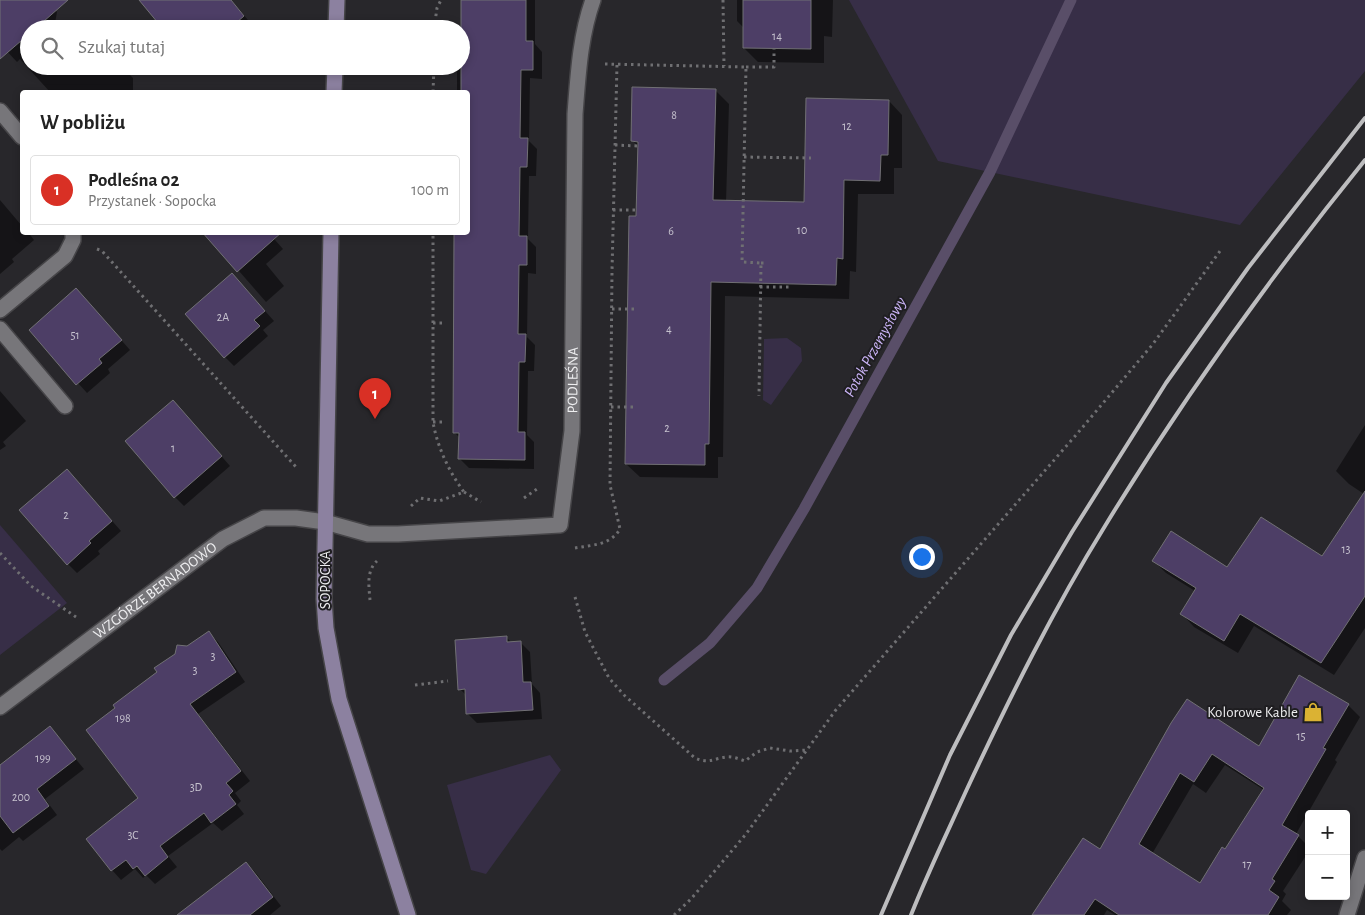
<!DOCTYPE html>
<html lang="pl">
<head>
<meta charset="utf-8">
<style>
  :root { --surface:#fff; --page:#f2f2f2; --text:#222; --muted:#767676; --line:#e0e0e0; --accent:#d93025 }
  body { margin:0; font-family:"Alegreya Sans",sans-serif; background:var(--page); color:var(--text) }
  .controls { position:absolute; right:15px; bottom:15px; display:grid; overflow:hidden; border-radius:5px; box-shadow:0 2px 8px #0003 }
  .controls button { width:45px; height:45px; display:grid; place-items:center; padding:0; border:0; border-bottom:1px solid var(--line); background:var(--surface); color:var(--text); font:25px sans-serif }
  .you { position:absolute; left:921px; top:556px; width:18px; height:18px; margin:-12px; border:4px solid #fff; border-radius:50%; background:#1a73e8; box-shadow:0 0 0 8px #1a73e833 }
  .badge { display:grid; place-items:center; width:32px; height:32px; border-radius:50%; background:var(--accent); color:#fff; font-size:16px; font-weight:700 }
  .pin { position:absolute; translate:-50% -41px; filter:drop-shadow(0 1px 2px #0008) }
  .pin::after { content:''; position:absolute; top:26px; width:18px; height:15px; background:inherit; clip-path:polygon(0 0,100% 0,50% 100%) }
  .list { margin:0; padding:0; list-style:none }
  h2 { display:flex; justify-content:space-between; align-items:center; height:65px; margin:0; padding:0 20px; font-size:21px }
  h2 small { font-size:16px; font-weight:400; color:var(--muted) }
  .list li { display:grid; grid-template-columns:32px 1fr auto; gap:15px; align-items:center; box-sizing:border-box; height:70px; margin:0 10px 10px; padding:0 10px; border:1px solid var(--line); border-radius:5px }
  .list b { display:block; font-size:19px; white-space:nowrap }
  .list p { margin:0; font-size:16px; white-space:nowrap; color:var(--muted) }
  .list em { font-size:16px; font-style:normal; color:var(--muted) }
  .icon { flex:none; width:28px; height:28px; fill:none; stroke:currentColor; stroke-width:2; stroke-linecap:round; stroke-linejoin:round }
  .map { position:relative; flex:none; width:1365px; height:915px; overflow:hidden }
  .search { position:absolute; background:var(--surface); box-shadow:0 2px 8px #0003; left:20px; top:20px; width:450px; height:55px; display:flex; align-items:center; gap:12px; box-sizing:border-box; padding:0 18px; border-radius:28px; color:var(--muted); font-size:19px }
  .panel { position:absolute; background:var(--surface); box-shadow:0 2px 8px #0003; left:20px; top:90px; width:450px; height:145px; border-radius:5px }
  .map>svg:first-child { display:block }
  .green { fill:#372e47 }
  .shadow { fill:#0007; fill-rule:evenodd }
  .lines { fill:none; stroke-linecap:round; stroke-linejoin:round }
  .stream { stroke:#594e68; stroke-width:11 }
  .building { fill:#4d3e66; stroke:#717074; fill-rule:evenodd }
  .lane-casing { stroke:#464548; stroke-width:18 }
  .street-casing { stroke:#464548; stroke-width:18 }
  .secondary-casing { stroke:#464548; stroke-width:18 }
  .path { stroke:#6f6f72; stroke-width:3; stroke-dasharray:2.5 4; stroke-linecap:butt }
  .lane { stroke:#77767a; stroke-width:15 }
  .street { stroke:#77767a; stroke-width:15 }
  .secondary { stroke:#8c81a0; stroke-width:15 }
  .rail { stroke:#bdbdbf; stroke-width:4 }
  .labels { text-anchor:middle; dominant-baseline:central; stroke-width:4; stroke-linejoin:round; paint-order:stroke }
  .number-label { font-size:12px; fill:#c6c2ce }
  .street-label { font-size:15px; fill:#eeeef0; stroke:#1f1e21 }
  .poi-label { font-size:15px; fill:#eeeef0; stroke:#1f1e21; text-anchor:end }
  .water-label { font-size:16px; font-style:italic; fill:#cdb6fa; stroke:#1f1e21 }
</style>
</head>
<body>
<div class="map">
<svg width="1365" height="915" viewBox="0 0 1365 915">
  <rect width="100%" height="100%" fill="#28272b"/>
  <!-- green -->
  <path class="green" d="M849,0H1365V71L1240,225L938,161Z
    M787,338L801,348L802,361L771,405L763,400L764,339Z
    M0,525L67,603L0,655Z
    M550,755L561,770L486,874L471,870L447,785Z"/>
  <!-- shadow -->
  <path class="shadow" d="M0,0H47L57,12L54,29H29V66H110L113,69L123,68L133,78V92H50L20,59L17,62L0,44Z
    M153,0H231L253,26L250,29H165Z
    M462,0H535V44L542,52V79L530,78L529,141L537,149L536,176H529L528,239L536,247V274L528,273L527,337L535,345L534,371H528L527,435L534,442V469L469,468L460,459V438L454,432L468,232V92H457V66H461V29H459V26H462Z
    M737,0H833L832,37L824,36V63L758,62L744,48V28L737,21Z
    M197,66H204L200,70Z
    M715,90L729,104L726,202L805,204L889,101L902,115V168H894V194H858L856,272L850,271L849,299L725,296L723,457H718V478L640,477L626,464L637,218L639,147L633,141Z
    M0,200L22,226V232H28L34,240L12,259L14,262L0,274Z
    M205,232H268L283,249L266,264L284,286L266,302Z
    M232,274L274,321L263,330L268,336L234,366L225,357Z
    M86,300L130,350L108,369L110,373L87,393L30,330Z
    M0,391L26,421L3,442L6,446L0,450Z
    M182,411L230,466L184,506L175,497Z
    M1365,425V628L1334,675L1254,626L1238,653L1194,627L1182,614L1195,591L1166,573L1153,560L1227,569L1323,558L1364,494L1349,484L1336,471Z
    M76,480L121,531L98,551L100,554L77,573L68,564Z
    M209,633L218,642L245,682L198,714L250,781L235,793L241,801L237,805L244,814L222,831L213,823L168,856L177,867L155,884L146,875L143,878L135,869L121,880L112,870L88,839L140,798L159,673L187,647Z
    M507,638L512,643L520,642L530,652L532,684L540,693L542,719L477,723L468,714L467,696L460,689Z
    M1348,705L1360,717L1335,760L1337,762L1296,834L1309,847V851L1283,891L1286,894L1282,901L1291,910L1287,915H1115L1107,910L1104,915H1033L1100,851L1172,723L1260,748ZM1225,765L1264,790L1225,851L1200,884L1152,854L1193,784L1206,793Z
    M50,728L84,769L45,799L57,815L23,841L19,837L2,851L0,849V766Z
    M246,863L255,872L281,906L270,915H202Z"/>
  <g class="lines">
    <!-- stream -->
    <path class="stream" d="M664,680L710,643L757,588L804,509L990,172L1071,0"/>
  </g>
  <!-- building -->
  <path class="building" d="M0,0H68L35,29H29V34L0,59Z
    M139,0H231L244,16L229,29H163Z
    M461,0H526V41H533V70H521L520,138H528L527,167H520L519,236H527V265H519L518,334H526L525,362H519L518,432H525V460L458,459L459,433H453L454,232H468V92H461Z
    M743,0H811V49L743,48Z
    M632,87L716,89L713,200L804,202L806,98L889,100L888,155H881L880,181L844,180L843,259L837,258L836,285L711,282L709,444H705V465L625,464L629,216H636L638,142L631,141Z
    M202,232H282L237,272Z
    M232,273L265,311L254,320L260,326L224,358L185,314Z
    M76,288L122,340L99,359L102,363L76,385L29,330Z
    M173,400L222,456L174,498L125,441Z
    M67,469L112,521L89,541L91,543L67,565L19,510Z
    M1365,491V596L1321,663L1240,614L1224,641L1180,614L1196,588L1152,561L1171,531L1227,567L1261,517L1322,556Z
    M209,631L236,672L190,704L241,771L226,783L233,791L229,795L236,804L211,823L204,813L160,846L168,857L145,876L137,866L133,869L126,860L111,871L86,839L138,798L86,730L115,708L113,705L157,672L154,668L175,654L177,645L187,646Z
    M507,636V642L521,641L523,682H531L533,710L466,714L465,689L458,690L455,640Z
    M1299,675L1349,704L1323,748L1326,749L1282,825L1299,835L1272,879L1275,881L1269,890L1279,897L1268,915H1119L1095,899L1084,915H1032L1083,838L1100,849L1171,723L1187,699L1259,746ZM1212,754L1264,788L1225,849L1222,847L1200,883L1139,844L1180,773L1194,782Z
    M50,726L76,759L37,789L49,806L13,833L0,816V765Z
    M246,862L273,897L250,915H177Z"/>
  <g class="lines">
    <defs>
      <path id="lane" d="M0,329L65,406"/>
      <g id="street">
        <path d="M0,111L22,137"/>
        <path d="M0,310L65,256L73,240V232"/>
        <path id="s1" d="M0,707L223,539L264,518H296L325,522L368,534H398L560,525L572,431L575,114C578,76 580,36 593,0"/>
        <path d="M1347,915L1365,858"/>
      </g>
      <path id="secondary" d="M336,29L337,0
        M334,92L335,66
        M331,232L324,599L326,628L339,699L408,915"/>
    </defs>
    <!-- lane casing -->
    <use href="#lane" class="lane-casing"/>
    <!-- street casing -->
    <use href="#street" class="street-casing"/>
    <!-- secondary casing -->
    <use href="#secondary" class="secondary-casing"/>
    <!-- path -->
    <path class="path" d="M723,0L724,66
      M434,29L437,8L441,0
      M605,64L746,67L742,262L761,263L759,396
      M746,67H774V49
      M433,92L434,66
      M615,145L638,146
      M744,157L811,158
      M613,210H637
      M97,249L102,251L296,467
      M761,263H766
      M760,287H792
      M612,309H635
      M433,323H443
      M611,407H633
      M433,422H443
      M464,492L481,502
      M524,498L537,489
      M411,506L420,498L439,501L464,492C449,472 437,446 433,422V232
      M575,548C592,545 611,545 620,529L610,485L612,271L617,64
      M0,553L31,586L76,617
      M575,597L585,632L609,678L624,695L695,758C709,764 712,759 726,757C732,756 739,759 745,761L757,752L770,748L790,751L807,750
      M370,600C369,587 366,571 377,561
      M415,685L448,681
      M674,915L691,899L746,834L835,711L1076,435L1153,344L1220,251"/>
    <!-- lane -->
    <use href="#lane" class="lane"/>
    <!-- street -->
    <use href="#street" class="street"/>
    <!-- secondary -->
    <use href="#secondary" class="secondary"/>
    <!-- rail -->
    <path class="rail" d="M881,915L950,755L1011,635L1072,532L1166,383L1248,268L1365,118
      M911,915C928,872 948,831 967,789C1009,699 1053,610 1105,526C1183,398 1271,276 1365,160"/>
  </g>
  <!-- icons -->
  <defs>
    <symbol id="shop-bare" viewBox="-9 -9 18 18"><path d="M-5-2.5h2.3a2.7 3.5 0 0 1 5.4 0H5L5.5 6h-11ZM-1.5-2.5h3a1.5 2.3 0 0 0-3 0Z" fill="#dbb233" stroke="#1f1e21" stroke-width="2.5" paint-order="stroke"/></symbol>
  </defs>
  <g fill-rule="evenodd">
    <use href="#shop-bare" x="1299" y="698" width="28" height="28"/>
  </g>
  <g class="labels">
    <!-- number labels -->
    <g class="number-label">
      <text x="777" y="36">14</text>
      <text x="674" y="115">8</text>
      <text x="847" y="126">12</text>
      <text x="802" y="230">10</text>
      <text x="671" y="231">6</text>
      <text x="223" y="317">2A</text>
      <text x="669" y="329">4</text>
      <text x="75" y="335">51</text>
      <text x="667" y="428">2</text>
      <text x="173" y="448">1</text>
      <text x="66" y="515">2</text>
      <text x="1346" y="549">13</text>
      <text x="213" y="656">3</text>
      <text x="195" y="670">3</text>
      <text x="123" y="718">198</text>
      <text x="1301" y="736">15</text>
      <text x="43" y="758">199</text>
      <text x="196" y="787">3D</text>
      <text x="21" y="797">200</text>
      <text x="133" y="835">3C</text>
      <text x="1247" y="864">17</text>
    </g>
    <!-- street labels -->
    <g class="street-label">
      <text stroke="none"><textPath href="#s1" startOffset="769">PODLEŚNA</textPath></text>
      <text transform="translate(325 580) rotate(-90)">SOPOCKA</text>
      <text stroke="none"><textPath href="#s1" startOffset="194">WZGÓRZE BERNADOWO</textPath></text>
    </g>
    <!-- poi labels -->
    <g class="poi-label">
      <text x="1298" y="712">Kolorowe Kable</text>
    </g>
    <!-- water labels -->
    <g class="water-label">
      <text transform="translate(875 347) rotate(-61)">Potok Przemysłowy</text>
    </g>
  </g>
</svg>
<div class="controls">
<button>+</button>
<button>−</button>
</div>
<div class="you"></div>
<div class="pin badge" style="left:375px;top:419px">1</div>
<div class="search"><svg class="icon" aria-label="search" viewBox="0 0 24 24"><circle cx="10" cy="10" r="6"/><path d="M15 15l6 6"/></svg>Szukaj tutaj</div>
<section class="panel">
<h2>W pobliżu<small></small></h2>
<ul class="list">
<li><span class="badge">1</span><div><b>Podleśna 02</b><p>Przystanek · Sopocka</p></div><em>100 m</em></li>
</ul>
</section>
</div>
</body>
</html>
